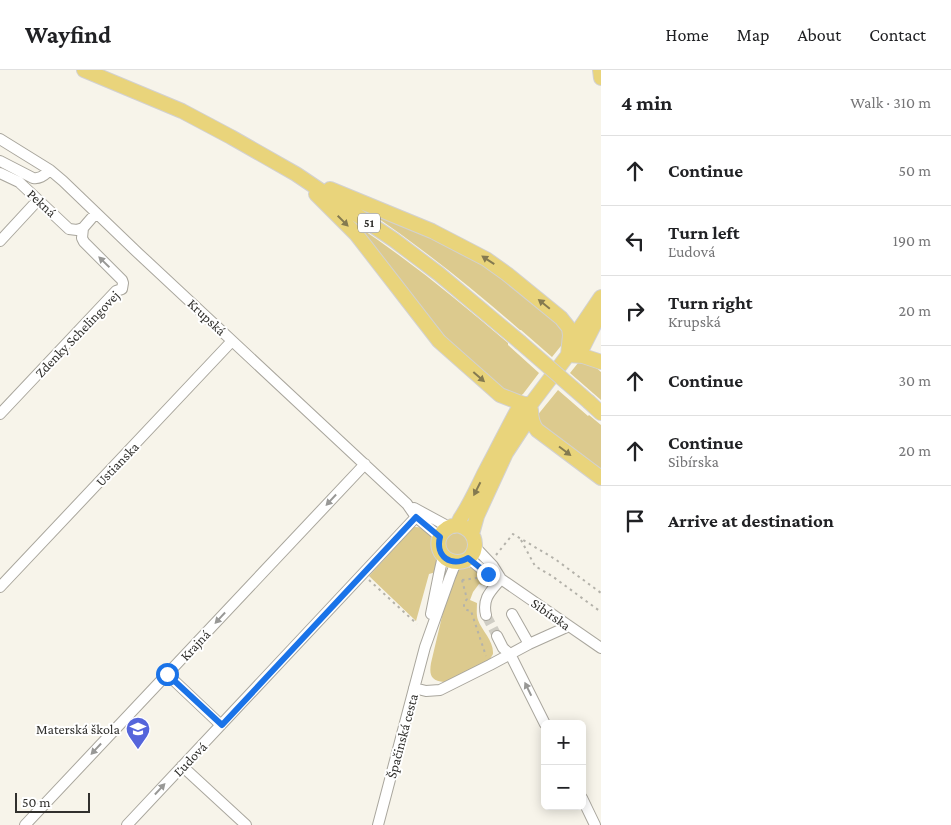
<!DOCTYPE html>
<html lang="en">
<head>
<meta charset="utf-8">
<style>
  :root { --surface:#fff; --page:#f2f2f2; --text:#202124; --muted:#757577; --line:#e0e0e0 }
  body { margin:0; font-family:"Crimson Pro",serif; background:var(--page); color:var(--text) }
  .controls { position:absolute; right:15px; bottom:15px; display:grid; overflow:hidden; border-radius:8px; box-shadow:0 2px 12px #0003 }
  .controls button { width:45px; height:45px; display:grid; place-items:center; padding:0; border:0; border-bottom:1px solid var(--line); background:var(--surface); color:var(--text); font:25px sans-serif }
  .scale { position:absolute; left:15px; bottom:12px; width:75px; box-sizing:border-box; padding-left:5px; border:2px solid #31302d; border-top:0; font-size:14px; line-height:18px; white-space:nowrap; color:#31302d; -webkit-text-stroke:4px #fff; paint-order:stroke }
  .stop { position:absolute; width:15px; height:15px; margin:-11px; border:4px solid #1a73e8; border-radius:50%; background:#fff }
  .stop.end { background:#1a73e8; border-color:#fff; box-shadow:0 1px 5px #0008 }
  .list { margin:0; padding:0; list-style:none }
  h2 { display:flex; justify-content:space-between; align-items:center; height:65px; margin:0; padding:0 20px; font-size:21px }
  h2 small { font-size:16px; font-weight:400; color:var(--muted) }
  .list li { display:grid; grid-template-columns:32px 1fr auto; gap:15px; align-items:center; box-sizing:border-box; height:70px; padding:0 20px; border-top:1px solid var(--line) }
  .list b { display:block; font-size:19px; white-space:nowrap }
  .list p { margin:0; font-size:16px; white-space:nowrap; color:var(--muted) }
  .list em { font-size:16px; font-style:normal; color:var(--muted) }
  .icon { flex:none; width:28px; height:28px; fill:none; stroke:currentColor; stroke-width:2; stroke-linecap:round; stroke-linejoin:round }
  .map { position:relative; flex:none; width:601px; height:755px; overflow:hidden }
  header { display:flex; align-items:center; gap:30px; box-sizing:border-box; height:70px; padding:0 25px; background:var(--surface); border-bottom:1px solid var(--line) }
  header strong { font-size:24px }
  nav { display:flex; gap:28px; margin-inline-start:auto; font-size:18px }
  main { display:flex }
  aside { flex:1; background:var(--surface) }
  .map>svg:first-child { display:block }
  .green { fill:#dcca8e }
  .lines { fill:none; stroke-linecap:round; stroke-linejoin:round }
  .minor-tunnel { stroke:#cfcdc4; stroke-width:10; stroke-dasharray:10 5; stroke-linecap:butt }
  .minor-casing { stroke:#a9a69d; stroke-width:12 }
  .major-casing { stroke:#d2d1d1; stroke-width:16 }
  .path { stroke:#b4b2aa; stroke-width:2; stroke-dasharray:2.5 4; stroke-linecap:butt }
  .minor { stroke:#fff; stroke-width:10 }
  .major { stroke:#e9d47b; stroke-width:14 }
  .major-bridge-casing { stroke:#d2d1d1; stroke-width:16; stroke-linecap:butt }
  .major-bridge { stroke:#e9d47b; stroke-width:14 }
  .oneway { fill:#847a50 }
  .oneway2 { fill:#989896 }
  .route { stroke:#1a73e8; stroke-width:6 }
  .labels { text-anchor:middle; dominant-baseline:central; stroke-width:4; stroke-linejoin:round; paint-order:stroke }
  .shield { fill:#fff; stroke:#6f6e6c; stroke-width:1 }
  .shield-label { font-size:12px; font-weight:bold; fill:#31302d }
  .street-label { font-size:14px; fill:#31302d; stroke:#fff }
  .poi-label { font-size:14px; fill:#31302d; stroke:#fff; text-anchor:end }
</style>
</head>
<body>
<header>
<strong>Wayfind</strong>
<nav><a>Home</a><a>Map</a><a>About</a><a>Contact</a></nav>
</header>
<main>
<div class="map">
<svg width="601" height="755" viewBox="0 0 601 755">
  <rect width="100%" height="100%" fill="#f7f4ea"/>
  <!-- green -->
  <path class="green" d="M369,142L431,166L502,206L563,259L565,271L552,287L521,260H520C472,218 422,178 369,142Z
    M356,155C410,191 459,231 508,273V275L539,303L523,324L520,326L508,322L477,297L452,274L426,246Z
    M583,291L591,293L601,302V330L570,303L578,293Z
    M558,320L588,346L589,345L601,355V402L540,356L536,347Z
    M414,457C437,456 438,486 436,502L429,504L416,551L369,506Z
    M459,459L471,472L465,484L457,487L446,481C444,464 444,465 459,459Z
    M466,496C476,500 483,503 487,513L485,516L479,514L473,522L470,530L477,533C477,538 476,544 478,550C482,561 494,571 493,584L490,589L484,593L444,612C431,611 429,605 431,593L449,517L458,498Z"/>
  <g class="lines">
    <!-- minor-tunnel -->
    <path class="minor-tunnel" d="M486,545L497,566"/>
    <defs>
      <path id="minor" d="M0,69L50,100L63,111L139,184L407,434L416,447L440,467
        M0,91L33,108C41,109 44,105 50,100
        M0,103L19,112L69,159L77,160L83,158
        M83,158L96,143
        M0,171L38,130
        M0,344L116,221L122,219L123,213L122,210L84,172L82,168L83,158
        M414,438L449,457
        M475,477L493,496L501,509
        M468,488L488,504L501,509L601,578
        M0,517L232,271
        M431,544L439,504L443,486
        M512,544L529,574
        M486,545C482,528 491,521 501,509
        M497,566L503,578L510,584L545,654
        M167,604L221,655
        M414,618L426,621L440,620L490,595L529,574L569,556
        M182,696L246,755
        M582,728L595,755
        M25,755L365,394
        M127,755L416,447
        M378,755L425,577L450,507L454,497L457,492"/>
      <path id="major" d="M84,0L182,41L231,67L296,104L394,170L439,204L520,272
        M600,0L601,8
        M330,119L432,161L486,189L507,204L561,248L569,258L570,265L568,285
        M316,124L356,164L439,271L500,325L518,332L524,334H531
        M568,285L578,282L583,277L601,241
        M569,285L583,286L601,292
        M589,332L601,343
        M531,340C531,348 532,354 537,360L601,408
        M456,455C481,458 481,491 458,492C445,492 436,481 439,469C441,463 446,458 452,456C454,456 455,456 456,455C457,455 460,450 460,449C470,434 477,418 485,402C496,382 506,361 517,341L531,334
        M472,464L477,446L506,383L525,354L531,334L568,285L576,264L601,227"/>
    </defs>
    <!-- minor casing -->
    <use href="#minor" class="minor-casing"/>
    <!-- major casing -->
    <use href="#major" class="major-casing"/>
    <!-- path -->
    <path class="path" d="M521,470L535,496L552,506L601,542
      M496,485L513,464L555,489L601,523
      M369,510L417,554
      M462,510L467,529L464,533V538L467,540L471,541L486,586
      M462,510L477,508"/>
    <!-- minor -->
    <use href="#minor" class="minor"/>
    <!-- major -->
    <use href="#major" class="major"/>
    <defs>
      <path id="major-bridge" d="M520,272L589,332"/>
    </defs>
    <!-- major-bridge casing -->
    <use href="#major-bridge" class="major-bridge-casing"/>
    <!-- major-bridge -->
    <use href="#major-bridge" class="major-bridge"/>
  </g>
  <!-- one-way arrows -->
  <defs><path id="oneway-solid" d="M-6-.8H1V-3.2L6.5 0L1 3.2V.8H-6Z" transform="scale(1.25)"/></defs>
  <g class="oneway">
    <use href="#oneway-solid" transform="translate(343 151) rotate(45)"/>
    <use href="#oneway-solid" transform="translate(488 190) rotate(-147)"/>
    <use href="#oneway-solid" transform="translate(544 234) rotate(-141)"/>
    <use href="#oneway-solid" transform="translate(479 307) rotate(41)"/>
    <use href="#oneway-solid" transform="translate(565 381) rotate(37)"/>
    <use href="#oneway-solid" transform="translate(477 419) rotate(117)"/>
  </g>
  <g class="oneway2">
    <use href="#oneway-solid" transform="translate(104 192) rotate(-136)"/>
    <use href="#oneway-solid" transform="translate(331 430) rotate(133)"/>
    <use href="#oneway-solid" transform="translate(220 548) rotate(133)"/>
    <use href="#oneway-solid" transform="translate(528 619) rotate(-116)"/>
    <use href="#oneway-solid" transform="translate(96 679) rotate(133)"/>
    <use href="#oneway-solid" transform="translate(160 719) rotate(-47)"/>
  </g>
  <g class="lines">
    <!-- route -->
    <path class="route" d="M167,604L222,655L416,447L440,467C435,486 451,498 468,488L488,504"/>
  </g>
  <!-- icons -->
  <defs>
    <symbol id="school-pin" viewBox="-11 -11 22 30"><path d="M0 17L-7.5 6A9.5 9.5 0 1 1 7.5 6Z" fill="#5565db" stroke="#fff"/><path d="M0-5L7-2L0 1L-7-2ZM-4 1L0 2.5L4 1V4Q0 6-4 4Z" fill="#fff"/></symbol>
  </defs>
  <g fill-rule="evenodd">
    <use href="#school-pin" x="124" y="645" width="28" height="38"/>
  </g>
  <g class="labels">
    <!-- shield labels -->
    <rect class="shield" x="358" y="143.5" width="22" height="19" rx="4"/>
    <g class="shield-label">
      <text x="369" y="153">51</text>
    </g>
    <!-- street labels -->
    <g class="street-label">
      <text transform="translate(42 133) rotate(43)">Pekná</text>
      <text transform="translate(207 247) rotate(43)">Krupská</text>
      <text transform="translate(77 264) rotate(-46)">Zdenky Schelingovej</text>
      <text transform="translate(117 394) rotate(-46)">Ustianska</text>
      <text transform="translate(551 544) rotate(35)">Sibírska</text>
      <text transform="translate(195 575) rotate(-47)">Krajná</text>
      <text transform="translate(402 666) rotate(-75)">Špačinská cesta</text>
      <text transform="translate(190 689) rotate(-46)">Ľudová</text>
    </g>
    <!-- poi labels -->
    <g class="poi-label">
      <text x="120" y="659">Materská škola</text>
    </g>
  </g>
</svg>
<div class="controls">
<button>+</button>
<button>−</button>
</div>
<div class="scale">50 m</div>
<div class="stop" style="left:167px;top:604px"></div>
<div class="stop end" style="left:488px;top:504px"></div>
</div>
<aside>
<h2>4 min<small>Walk · 310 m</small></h2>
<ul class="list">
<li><svg class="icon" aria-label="ahead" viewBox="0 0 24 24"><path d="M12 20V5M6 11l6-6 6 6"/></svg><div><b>Continue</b></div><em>50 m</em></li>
<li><svg class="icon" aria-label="left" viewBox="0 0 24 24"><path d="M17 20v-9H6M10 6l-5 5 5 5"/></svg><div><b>Turn left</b><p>Ľudová</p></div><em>190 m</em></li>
<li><svg class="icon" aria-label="right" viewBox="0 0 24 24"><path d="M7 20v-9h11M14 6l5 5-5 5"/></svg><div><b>Turn right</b><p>Krupská</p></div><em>20 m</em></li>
<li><svg class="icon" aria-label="ahead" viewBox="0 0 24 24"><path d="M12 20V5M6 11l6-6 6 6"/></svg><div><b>Continue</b></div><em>30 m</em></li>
<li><svg class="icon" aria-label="ahead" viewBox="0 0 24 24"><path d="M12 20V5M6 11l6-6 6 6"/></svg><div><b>Continue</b><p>Sibírska</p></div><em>20 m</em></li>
<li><svg class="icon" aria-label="arrive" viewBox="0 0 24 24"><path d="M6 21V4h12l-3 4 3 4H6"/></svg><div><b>Arrive at destination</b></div></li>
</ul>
</aside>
</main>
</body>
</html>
